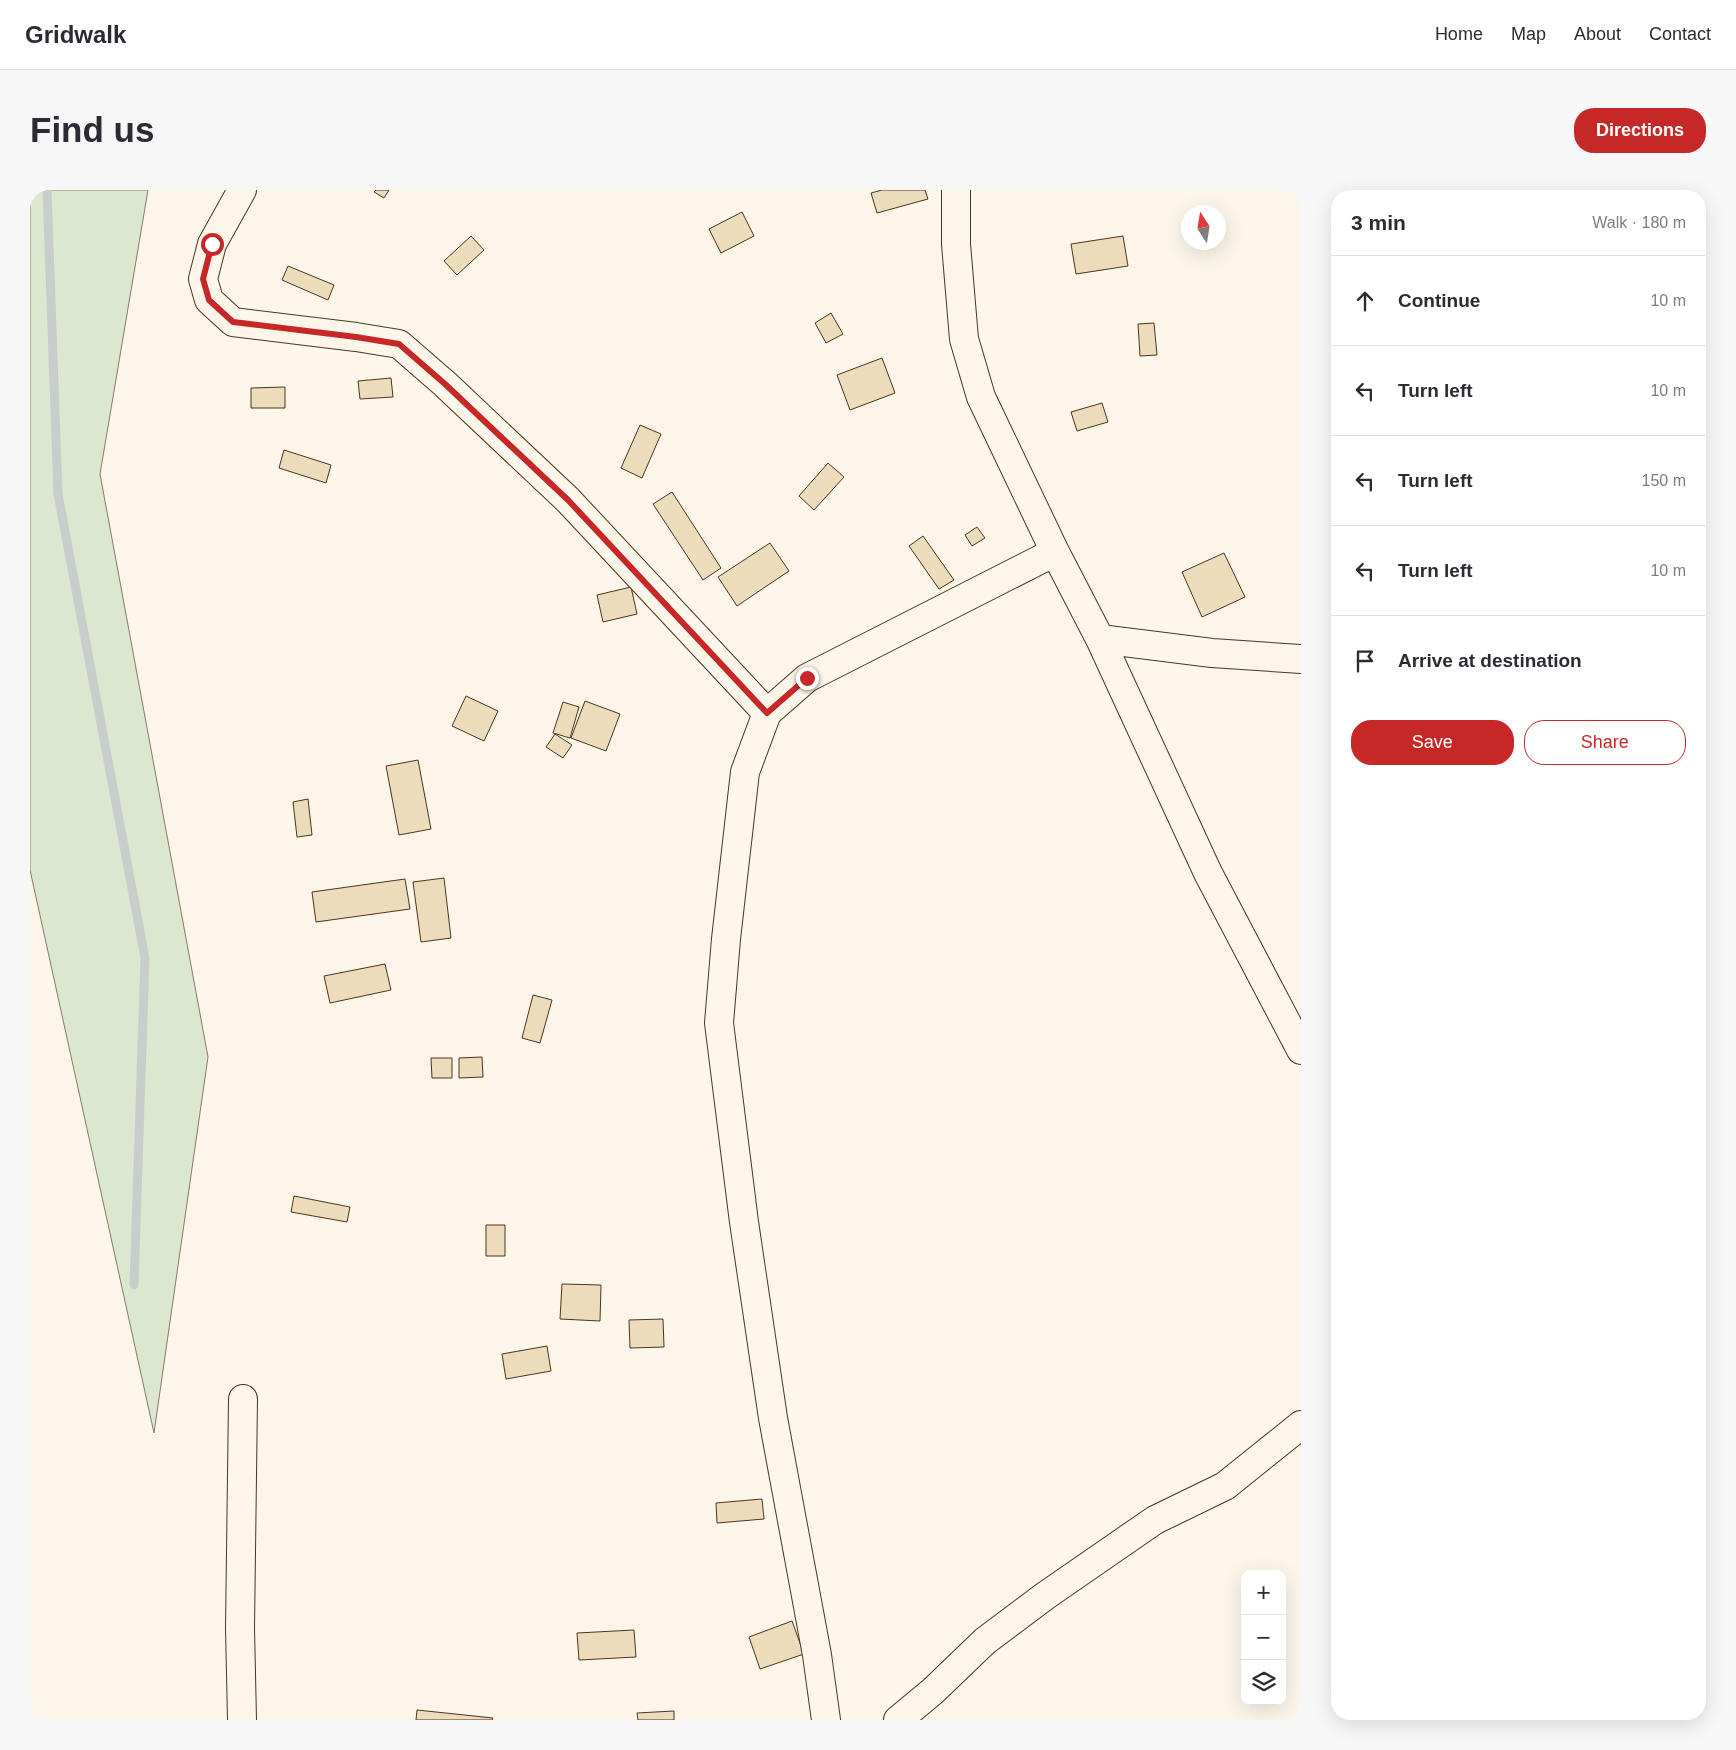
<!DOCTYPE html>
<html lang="en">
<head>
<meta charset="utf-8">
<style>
  :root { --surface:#fff; --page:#f7f7f7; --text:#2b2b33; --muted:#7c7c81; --line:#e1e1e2; --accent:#c62828 }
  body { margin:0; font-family:Helvetica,sans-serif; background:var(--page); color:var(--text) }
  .controls { position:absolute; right:15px; bottom:15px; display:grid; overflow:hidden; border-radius:10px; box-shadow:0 5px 20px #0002 }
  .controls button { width:45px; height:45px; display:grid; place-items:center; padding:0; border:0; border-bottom:1px solid var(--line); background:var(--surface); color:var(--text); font:25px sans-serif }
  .compass { position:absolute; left:1151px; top:15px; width:45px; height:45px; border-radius:50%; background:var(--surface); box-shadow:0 5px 20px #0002; rotate:348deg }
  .stop { position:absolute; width:15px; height:15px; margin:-11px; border:4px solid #c62828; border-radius:50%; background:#fff }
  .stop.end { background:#c62828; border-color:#fff; box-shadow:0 1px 5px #0008 }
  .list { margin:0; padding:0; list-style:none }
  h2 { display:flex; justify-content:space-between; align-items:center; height:65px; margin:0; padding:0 20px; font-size:21px }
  h2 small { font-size:16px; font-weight:400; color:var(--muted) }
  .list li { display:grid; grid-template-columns:32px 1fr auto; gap:15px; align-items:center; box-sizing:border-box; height:90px; padding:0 20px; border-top:1px solid var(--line) }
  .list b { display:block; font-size:19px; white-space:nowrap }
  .list em { font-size:16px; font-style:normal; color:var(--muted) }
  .actions { display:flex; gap:10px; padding:15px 20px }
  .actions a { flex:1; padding:11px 0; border:1px solid var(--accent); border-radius:20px; text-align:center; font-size:18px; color:var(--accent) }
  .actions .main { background:var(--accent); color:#fff }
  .icon { flex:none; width:28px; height:28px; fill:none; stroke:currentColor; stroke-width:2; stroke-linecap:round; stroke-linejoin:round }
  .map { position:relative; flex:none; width:1271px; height:1530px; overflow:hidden; border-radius:20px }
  header { display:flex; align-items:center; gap:30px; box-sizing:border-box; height:70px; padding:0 25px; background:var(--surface); border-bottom:1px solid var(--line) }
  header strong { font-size:24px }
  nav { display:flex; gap:28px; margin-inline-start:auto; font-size:18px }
  .intro { display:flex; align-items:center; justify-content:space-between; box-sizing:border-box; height:120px; padding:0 30px }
  h1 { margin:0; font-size:35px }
  .button { padding:12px 22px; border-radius:20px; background:var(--accent); color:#fff; font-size:18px; font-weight:700 }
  main { display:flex; gap:30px; padding:0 30px }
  aside { flex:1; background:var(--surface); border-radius:20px; box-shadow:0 5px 20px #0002 }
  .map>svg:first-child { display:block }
  .green { fill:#dce7d0; stroke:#887966 }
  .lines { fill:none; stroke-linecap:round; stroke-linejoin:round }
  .stream { stroke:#c9cecd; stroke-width:9 }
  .building { fill:#ecdcbc; stroke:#4a3520 }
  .minor-casing { stroke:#4a3520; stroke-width:30 }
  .minor { stroke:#fbf6e9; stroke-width:28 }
  .route { stroke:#c62828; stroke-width:6 }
</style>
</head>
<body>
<header>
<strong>Gridwalk</strong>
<nav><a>Home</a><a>Map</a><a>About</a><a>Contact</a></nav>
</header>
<div class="intro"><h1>Find us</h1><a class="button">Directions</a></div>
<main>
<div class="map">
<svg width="1271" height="1530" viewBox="0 0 1271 1530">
  <rect width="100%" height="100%" fill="#fbf6e9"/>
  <!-- green -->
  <path class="green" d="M0,0H118L70,284L178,867L124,1243L0,680Z"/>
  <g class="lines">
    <!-- stream -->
    <path class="stream" d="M17,0L28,304L115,768L104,1095"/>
  </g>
  <!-- building -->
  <path class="building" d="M346,0H359L354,8L344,2Z
    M852,0H895L898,9L847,23L841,3Z
    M712,22L724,46L691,63L679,39Z
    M441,46L454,60L427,85L414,71Z
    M1093,46L1098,76L1046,84L1041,54Z
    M258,76L304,95L298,110L252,90Z
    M801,123L813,144L796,153L785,133Z
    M1124,133L1127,165L1110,166L1108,134Z
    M852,168L865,203L820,220L807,185Z
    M361,188L363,207L330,209L328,191Z
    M255,197V218H221V198Z
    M1072,213L1078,232L1047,241L1041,222Z
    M610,235L631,244L612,288L591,278Z
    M254,260L301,275L296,293L249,278Z
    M798,273L814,287L784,320L769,306Z
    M642,302L691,378L673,390L623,314Z
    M947,337L955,348L942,356L935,345Z
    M893,346L924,390L909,399L879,356Z
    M740,353L759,381L707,416L688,387Z
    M1194,363L1215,407L1172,427L1152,382Z
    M601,397L607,424L573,432L567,405Z
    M436,506L468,521L454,551L422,536Z
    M555,511L590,524L576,561L541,548Z
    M533,512L549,517L540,548L523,543Z
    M525,544L542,555L533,568L516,557Z
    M388,570L401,639L369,645L356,576Z
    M278,609L282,645L267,647L263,612Z
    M414,688L421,748L391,752L383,692Z
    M375,689L380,719L286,732L282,702Z
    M355,774L361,800L300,813L294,786Z
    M503,805L522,810L510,853L492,848Z
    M452,867L453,887L429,888V868Z
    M401,868H422V888H402Z
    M264,1006L320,1017L317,1032L261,1022Z
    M456,1035H475V1066H456Z
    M532,1094L571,1095L570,1131L530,1129Z
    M633,1129L634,1157L600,1158L599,1130Z
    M517,1156L521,1181L476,1189L472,1164Z
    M732,1309L734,1329L687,1333L686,1313Z
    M762,1431L774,1464L730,1479L719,1447Z
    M604,1440L606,1467L549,1470L547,1443Z
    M387,1520L463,1528L462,1530H386Z
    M644,1521V1530H608L607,1523Z"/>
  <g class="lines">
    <defs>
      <path id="minor" d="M212,0L182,54L173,89L179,110L203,132L326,147L369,154L415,194L538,310L737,523
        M926,0V54L934,149L951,207L1025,362L1070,449L1178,683L1271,860
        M1070,449L1182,463L1271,469
        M212,1530L210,1438L213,1209
        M796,1530L787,1465L743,1228L714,1032L689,833L696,749L715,582L737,523L777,488L1025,362
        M868,1530L903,1501L955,1451L1015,1406L1125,1330L1195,1296L1271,1235"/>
    </defs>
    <!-- minor casing -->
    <use href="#minor" class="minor-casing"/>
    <!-- minor -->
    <use href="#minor" class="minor"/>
  </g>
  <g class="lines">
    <!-- route -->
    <path class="route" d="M182,54L173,89L179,110L203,132L326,147L369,154L415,194L538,310L737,523L777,488"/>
  </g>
</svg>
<div class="controls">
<button>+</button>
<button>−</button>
<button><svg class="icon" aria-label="layers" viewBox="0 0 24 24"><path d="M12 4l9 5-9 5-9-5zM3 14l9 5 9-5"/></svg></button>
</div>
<svg class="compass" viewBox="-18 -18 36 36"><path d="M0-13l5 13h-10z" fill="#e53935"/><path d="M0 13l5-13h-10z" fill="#7c7c81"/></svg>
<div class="stop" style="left:182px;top:54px"></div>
<div class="stop end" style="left:777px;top:488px"></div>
</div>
<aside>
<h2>3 min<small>Walk · 180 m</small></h2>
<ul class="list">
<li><svg class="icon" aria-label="ahead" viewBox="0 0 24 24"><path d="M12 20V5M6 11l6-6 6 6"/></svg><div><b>Continue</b></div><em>10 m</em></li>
<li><svg class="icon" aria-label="left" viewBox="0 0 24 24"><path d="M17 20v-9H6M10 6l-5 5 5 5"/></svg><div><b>Turn left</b></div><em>10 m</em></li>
<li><svg class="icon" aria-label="left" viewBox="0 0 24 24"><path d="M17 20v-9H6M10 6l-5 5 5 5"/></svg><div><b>Turn left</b></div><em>150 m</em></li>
<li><svg class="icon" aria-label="left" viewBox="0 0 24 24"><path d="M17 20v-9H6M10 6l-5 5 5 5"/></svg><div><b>Turn left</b></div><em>10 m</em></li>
<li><svg class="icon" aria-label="arrive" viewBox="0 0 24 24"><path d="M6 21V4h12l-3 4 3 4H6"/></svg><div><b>Arrive at destination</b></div></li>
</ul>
<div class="actions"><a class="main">Save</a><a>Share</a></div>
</aside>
</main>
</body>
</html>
